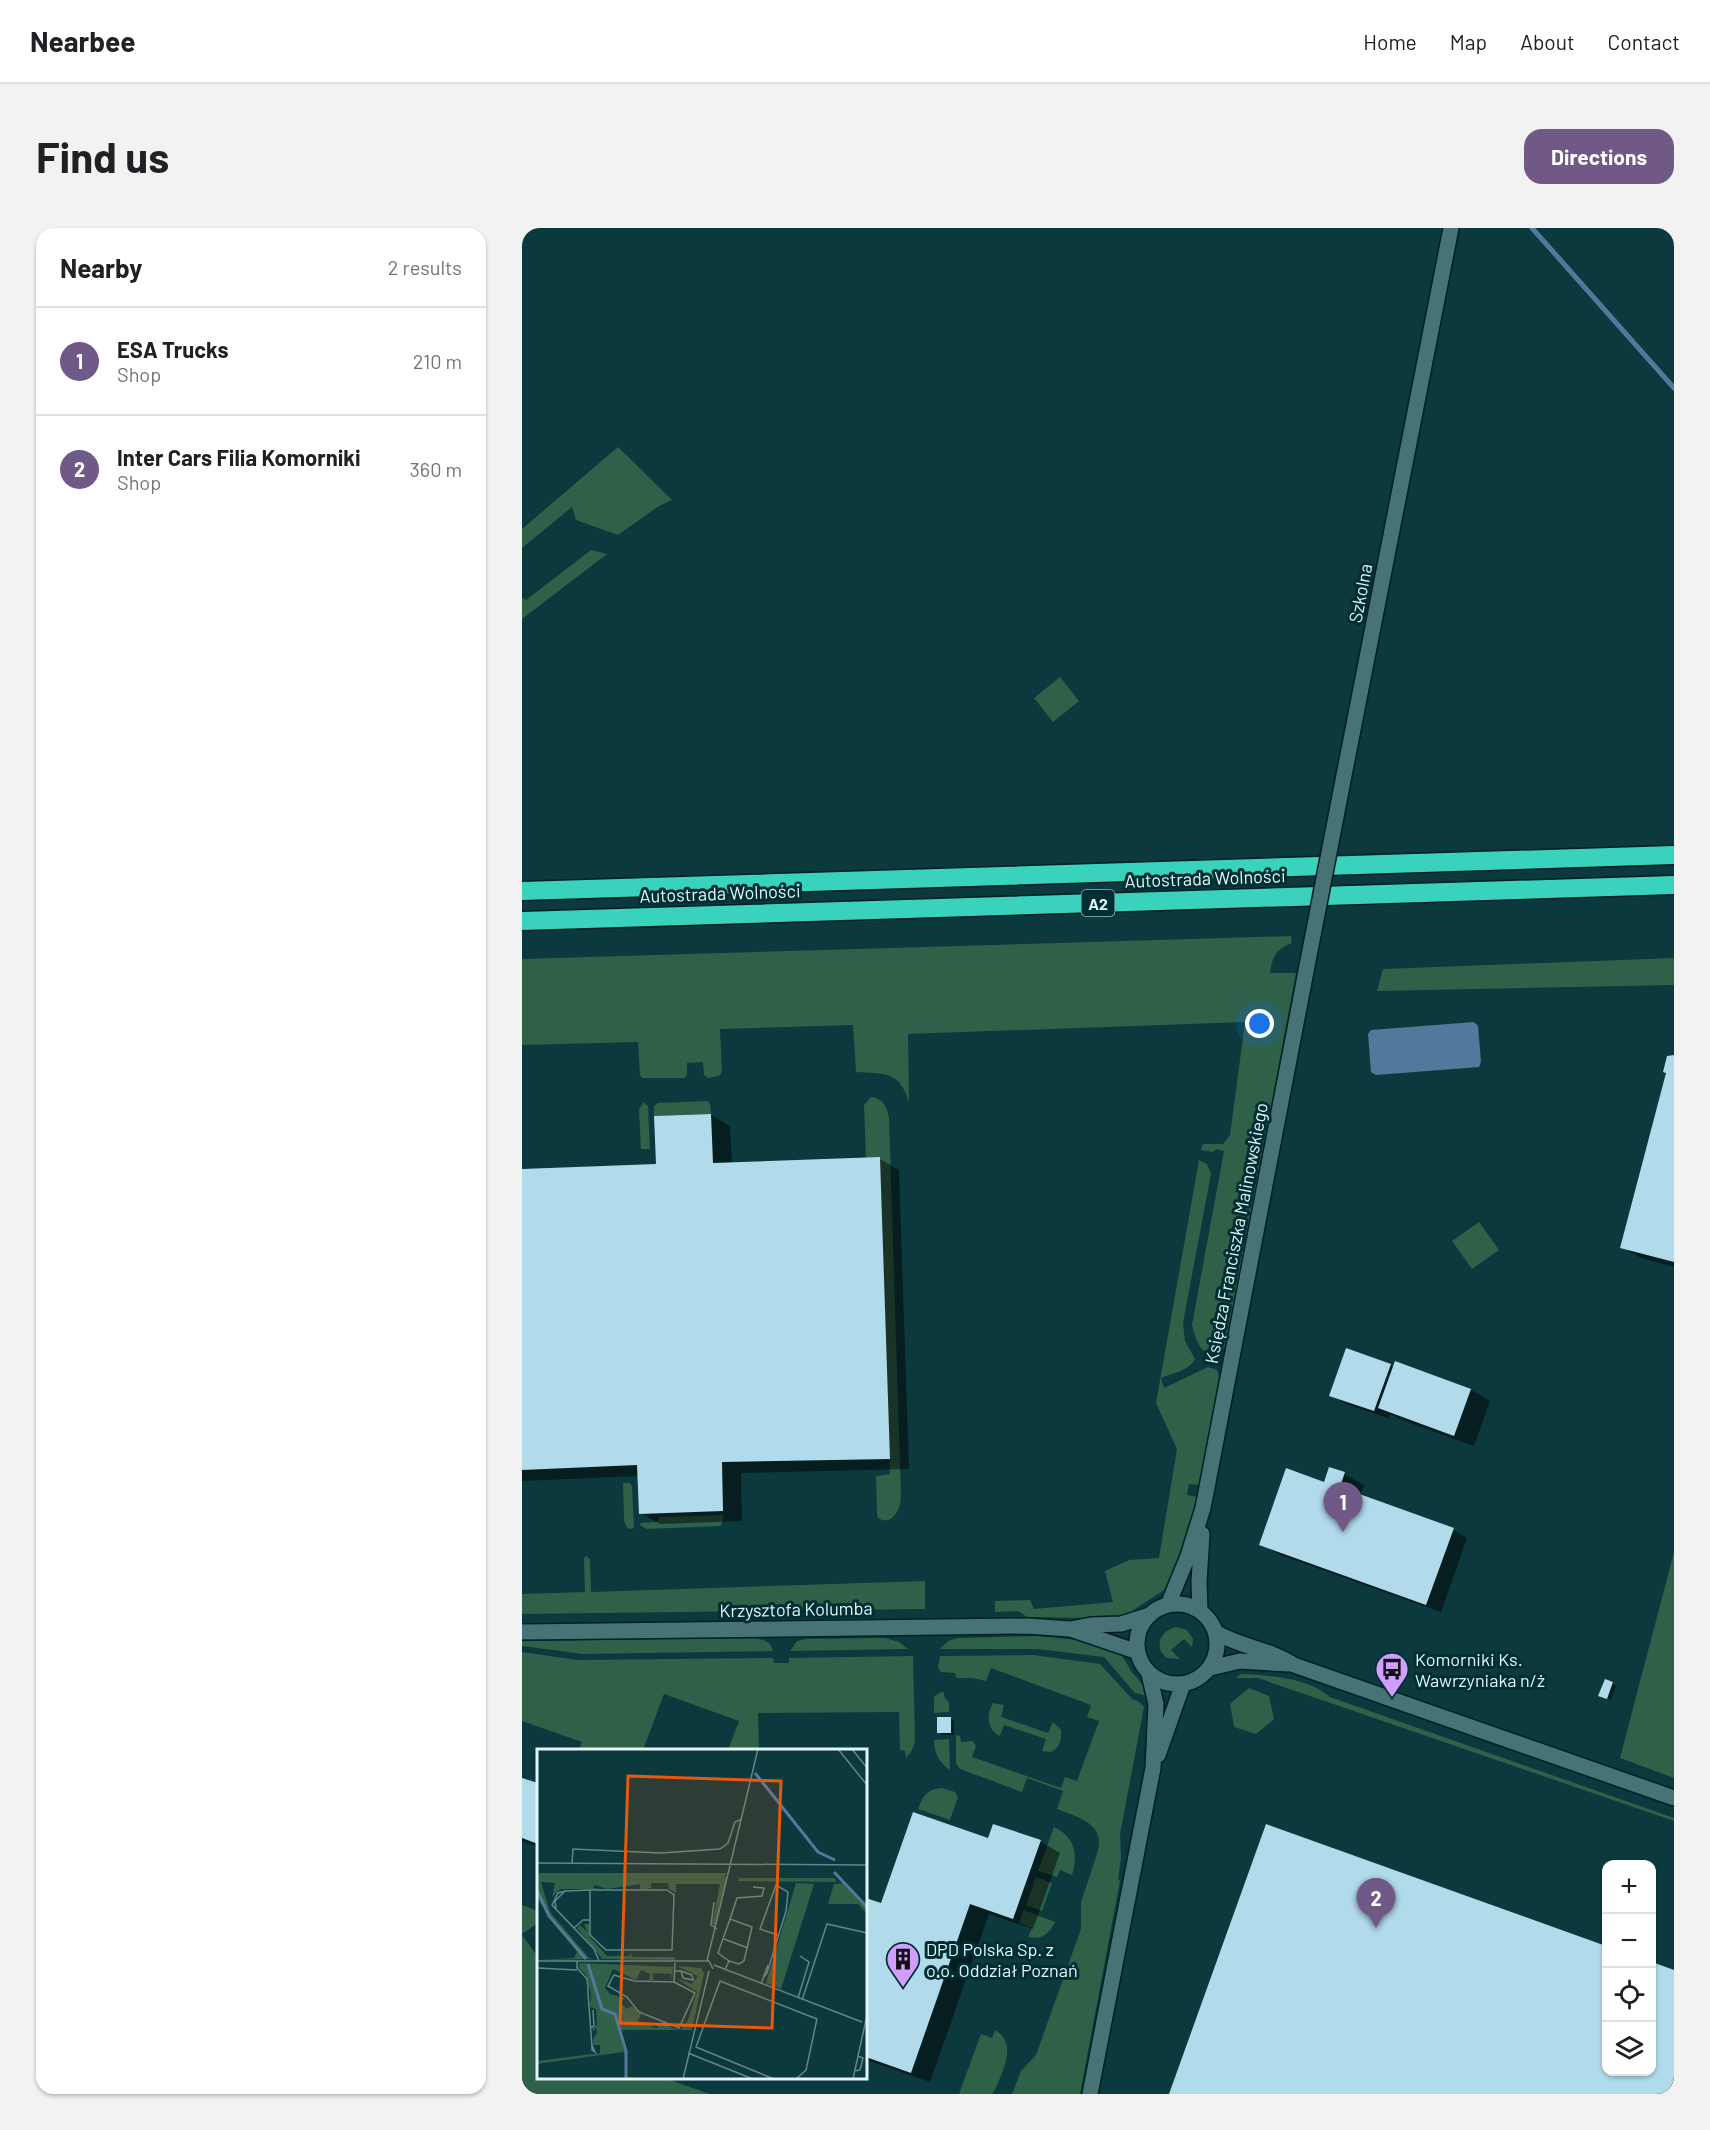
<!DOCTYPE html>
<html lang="en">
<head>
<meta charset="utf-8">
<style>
  :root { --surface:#fff; --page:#f2f2f2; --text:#202124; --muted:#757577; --line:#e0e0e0; --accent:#705986 }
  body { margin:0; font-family:Barlow,sans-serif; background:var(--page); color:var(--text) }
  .controls { position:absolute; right:18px; bottom:18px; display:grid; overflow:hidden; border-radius:12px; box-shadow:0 2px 4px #0004 }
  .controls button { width:54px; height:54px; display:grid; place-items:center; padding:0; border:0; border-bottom:2px solid var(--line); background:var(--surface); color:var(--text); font:30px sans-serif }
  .you { position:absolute; left:738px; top:796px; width:21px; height:21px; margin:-15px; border:4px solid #fff; border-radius:50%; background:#1a73e8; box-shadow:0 0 0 9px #1a73e833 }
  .badge { display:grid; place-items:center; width:39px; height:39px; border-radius:50%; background:var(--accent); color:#fff; font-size:20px; font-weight:700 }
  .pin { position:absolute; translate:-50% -50px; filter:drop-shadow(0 2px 3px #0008) }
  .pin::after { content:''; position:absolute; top:32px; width:21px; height:18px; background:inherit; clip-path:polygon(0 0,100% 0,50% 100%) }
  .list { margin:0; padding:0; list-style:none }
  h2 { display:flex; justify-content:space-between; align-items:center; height:78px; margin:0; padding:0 24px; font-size:26px }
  h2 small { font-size:20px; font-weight:400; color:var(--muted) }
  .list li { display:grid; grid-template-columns:39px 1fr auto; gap:18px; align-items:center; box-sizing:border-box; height:108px; padding:0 24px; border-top:2px solid var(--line) }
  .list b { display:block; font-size:22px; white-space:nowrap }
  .list p { margin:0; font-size:20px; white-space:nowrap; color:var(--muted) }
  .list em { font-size:20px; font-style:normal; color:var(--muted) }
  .icon { flex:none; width:33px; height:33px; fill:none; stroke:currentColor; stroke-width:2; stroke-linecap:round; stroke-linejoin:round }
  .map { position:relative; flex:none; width:1152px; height:1866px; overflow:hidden; border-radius:18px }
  header { display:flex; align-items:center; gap:36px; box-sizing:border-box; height:84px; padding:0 30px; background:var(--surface); border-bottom:2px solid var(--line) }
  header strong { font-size:28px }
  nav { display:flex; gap:33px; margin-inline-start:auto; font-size:21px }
  .intro { display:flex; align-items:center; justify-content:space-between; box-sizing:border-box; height:144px; padding:0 36px }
  h1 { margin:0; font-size:42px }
  .button { padding:15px 27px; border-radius:18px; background:var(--accent); color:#fff; font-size:21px; font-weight:700 }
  main { display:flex; gap:36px; padding:0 36px }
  aside { flex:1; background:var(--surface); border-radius:18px; box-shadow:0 2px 4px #0004 }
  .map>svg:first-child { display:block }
  .green { fill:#2f6048 }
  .water { fill:#52799b }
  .shadow { fill:#0007 }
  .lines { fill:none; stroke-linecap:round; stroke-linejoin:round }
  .stream { stroke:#52799b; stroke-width:5 }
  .building { fill:#b1daea }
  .minor-casing { stroke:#001f22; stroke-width:18 }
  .highway-casing { stroke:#001f22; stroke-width:21 }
  .minor { stroke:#487376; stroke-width:15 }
  .highway { stroke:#39d2bd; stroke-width:18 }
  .minor-bridge-casing { stroke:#001f22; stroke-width:18; stroke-linecap:butt }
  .minor-bridge { stroke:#487376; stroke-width:15 }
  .labels { text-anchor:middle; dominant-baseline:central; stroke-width:6; stroke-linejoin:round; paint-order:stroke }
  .shield { fill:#002f33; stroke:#9dbabd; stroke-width:1.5 }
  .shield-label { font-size:16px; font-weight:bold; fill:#e0f6f8 }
  .street-label { font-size:18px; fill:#e0f6f8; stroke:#002f33 }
  .poi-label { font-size:18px; fill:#e0f6f8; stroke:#002f33; text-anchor:start }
  .inset-river { fill:none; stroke:#52799b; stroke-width:3 }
  .inset-road { fill:none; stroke:#618588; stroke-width:1.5 }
  .view { fill:#e8590c; fill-opacity:0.15; stroke:#e8590c; stroke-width:3 }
  .inset-edge { fill:none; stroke:#e0f6f8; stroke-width:3 }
</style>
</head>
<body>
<header>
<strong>Nearbee</strong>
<nav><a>Home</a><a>Map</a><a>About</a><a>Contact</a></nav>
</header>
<div class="intro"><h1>Find us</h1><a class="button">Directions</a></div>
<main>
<aside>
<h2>Nearby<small>2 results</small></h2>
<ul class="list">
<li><span class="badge">1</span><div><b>ESA Trucks</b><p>Shop</p></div><em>210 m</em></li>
<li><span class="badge">2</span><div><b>Inter Cars Filia Komorniki</b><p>Shop</p></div><em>360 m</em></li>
</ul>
</aside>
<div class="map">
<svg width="1152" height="1866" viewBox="0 0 1152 1866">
  <rect width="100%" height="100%" fill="#0c393d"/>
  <!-- green -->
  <path class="green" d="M96,219L150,272L137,278L96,307L54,292L50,279L0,320V301Z
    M69,322L85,326L0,391V370L4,372Z
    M538,449L557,473L531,494L512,470Z
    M769,708L770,715C755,720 750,729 748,745H774L705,1114L700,1125C681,1134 673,1111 670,1097L702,923L694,921L691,924L679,922L681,916H701L708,907L723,794L386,806L387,874C377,842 362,846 334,844L331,797L198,801L200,844L197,848L186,850L182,847L181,834L165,835V847L162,850H120L118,847L116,814L0,817V731Z
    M1152,730V757L855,763L861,741Z
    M349,869C361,870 365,879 367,890L379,1267C379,1280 371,1299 356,1290L355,1285L354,1248L368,1246L358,930H344L342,877Z
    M185,873L188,876L189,886L132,888V878L136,875Z
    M121,874L126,878L128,921H119L117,882Z
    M677,932L685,936L689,946L661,1095L663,1113L673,1131C667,1143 650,1145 639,1150L642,1160L686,1139L695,1142L697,1149L677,1257L667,1256L665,1267L675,1269L667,1303L656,1339L645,1360L607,1385L596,1388H570L569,1390L505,1389L496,1383L473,1384V1373L508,1372L512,1381L591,1374L583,1343L607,1332L637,1330L655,1221L634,1175Z
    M957,994L977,1022L950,1041L930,1013Z
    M101,1255H108L110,1259L112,1300L106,1301L102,1293Z
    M202,1287L199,1298L125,1301L119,1298L118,1295L135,1294L138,1289Z
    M1152,1324V1550L1098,1530Z
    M64,1328L68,1331L69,1364L403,1353V1381L0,1386V1366L63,1364L62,1330Z
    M654,1399L665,1402L671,1411L670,1419L662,1411L649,1422L658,1431L645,1430C631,1419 638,1403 654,1399Z
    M514,1408L556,1412L591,1423L601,1429L609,1443L620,1456L625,1468L613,1465L582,1429L515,1421H418L426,1413L436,1410Z
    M229,1410C239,1411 249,1412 251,1423L61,1426L0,1418V1413Z
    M363,1410L377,1414L386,1421L268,1423L275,1413L284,1411Z
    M0,1424L56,1432L251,1430L252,1435H267V1430L391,1428L393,1514L389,1524L384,1530L383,1523L378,1522L377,1484L236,1485L237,1522H206L217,1493L142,1466L121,1522H57L60,1514L0,1493Z
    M511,1427L578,1436L610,1471L616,1473L622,1479L598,1606L599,1630L596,1651L598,1653L558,1866H490L499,1843L514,1827L559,1701V1674L576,1623C583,1595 555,1589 535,1581L541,1563L505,1550L500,1564L438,1541L434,1535V1507L438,1508L439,1514L451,1513L454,1518L450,1529L539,1560L543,1549L555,1553L577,1493L565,1489L569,1477L469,1440L464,1453L450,1450H434L433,1445L419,1444L416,1440L418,1428Z
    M719,1446C746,1447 787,1450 808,1469L1152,1590V1593L736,1450H714Z
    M727,1460L747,1468L752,1491L734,1506L712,1499L708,1476Z
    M422,1464V1469L427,1474V1484L412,1485V1469L417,1465Z
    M471,1475L482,1477L479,1489L526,1505L531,1494L539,1502C540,1511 538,1520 529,1524L520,1523L524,1511L482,1497L478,1508C465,1502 464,1487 471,1475Z
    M427,1511L428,1542C417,1535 412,1524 412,1512Z
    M420,1560L433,1564L436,1569L428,1592L396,1581C401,1568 405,1561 420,1560Z
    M532,1599C552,1608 557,1626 550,1647L538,1642L535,1649L516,1643Z
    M514,1649L530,1655L520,1683L504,1677Z
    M0,1677L16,1683V1695L0,1706Z
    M502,1682L533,1694C527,1706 520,1712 506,1709L510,1700L497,1695Z
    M0,1707L16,1729V1850H142L188,1866H0Z
    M473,1802C496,1816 481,1841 474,1860L470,1866H437L459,1806L470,1810Z"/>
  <!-- water -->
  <path class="water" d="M952,794L956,798L959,834L957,839L854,847L849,844L846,806L849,802Z"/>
  <!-- shadow -->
  <path class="shadow" d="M1152,829V1039L1119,1030L1100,1019Z
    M189,887L208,898L210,936L358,931L377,942L387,1241L219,1245L220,1293L138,1296L119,1285L117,1248L0,1253V942L135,938Z
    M874,1135L949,1162L968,1173L952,1218L877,1191L868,1186L866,1190L824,1176L809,1167L868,1137L872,1140Z
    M822,1246L842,1257L838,1268L931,1302L945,1310L919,1384L758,1327L739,1316L802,1256Z
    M1090,1455L1094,1458L1089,1472L1082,1469Z
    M428,1490L432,1493V1507H421L417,1504Z
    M0,1551L16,1557V1619L0,1613Z
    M472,1598L519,1614L538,1625L511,1701L467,1686L408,1854L344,1832V1671L360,1677L467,1612Z
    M745,1598L1084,1719V1844H1130V1736L1152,1744V1866H649Z"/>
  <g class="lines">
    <!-- stream -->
    <path class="stream" d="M1010,0L1152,160"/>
  </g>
  <!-- building -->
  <path class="building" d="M1152,827V1034L1098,1020L1144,845L1141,844L1145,828Z
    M189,886L191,935L358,929L368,1231L200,1234L201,1283L117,1286L115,1237L0,1242V941L134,936L132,888Z
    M824,1120L869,1136L852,1183L807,1168Z
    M873,1133L949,1161L932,1208L856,1180Z
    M807,1239L823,1244L818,1259L932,1300L904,1377L737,1317L764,1240L802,1254Z
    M1083,1451L1091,1454L1085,1471L1076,1468Z
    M415,1489H429V1505H415Z
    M0,1550L16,1555V1616L0,1610Z
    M391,1584L466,1610L471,1596L519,1612L491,1691L448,1676L389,1845L344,1829V1670L359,1675Z
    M744,1596L1084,1718V1844H1130V1734L1152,1742V1866H647Z"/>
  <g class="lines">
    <defs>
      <path id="minor" d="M818,568L929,0
        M615 1416a40 40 0 1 1 80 0a40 40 0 1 1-80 0Z
        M646,1377L666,1328L681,1280L785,738
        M678,1383L677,1354L680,1306
        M548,1401L616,1424
        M0,1404L505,1398L548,1401L569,1397L599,1396L628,1387
        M693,1404C718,1419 748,1421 772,1437L1152,1570
        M688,1440L718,1433L766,1436
        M636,1527L661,1456
        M568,1866L631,1540L634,1476L627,1446"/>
      <path id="highway" d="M0,663L1152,627
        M0,693L1152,657"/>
    </defs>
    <!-- minor casing -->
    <use href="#minor" class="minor-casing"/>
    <!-- highway casing -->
    <use href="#highway" class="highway-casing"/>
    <!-- minor -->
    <use href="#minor" class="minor"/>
    <!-- highway -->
    <use href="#highway" class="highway"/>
    <defs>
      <path id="minor-bridge" d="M785,738L818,568"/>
    </defs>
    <!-- minor-bridge casing -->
    <use href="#minor-bridge" class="minor-bridge-casing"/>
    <!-- minor-bridge -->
    <use href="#minor-bridge" class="minor-bridge"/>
  </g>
  <!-- icons -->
  <defs>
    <symbol id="bus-pin" viewBox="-11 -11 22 30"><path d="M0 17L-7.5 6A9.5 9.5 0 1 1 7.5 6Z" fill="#d19dfe" stroke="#002f33"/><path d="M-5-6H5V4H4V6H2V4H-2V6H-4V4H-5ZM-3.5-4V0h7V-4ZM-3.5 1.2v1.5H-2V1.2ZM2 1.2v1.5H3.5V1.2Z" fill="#111"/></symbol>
    <symbol id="building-pin" viewBox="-11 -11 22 30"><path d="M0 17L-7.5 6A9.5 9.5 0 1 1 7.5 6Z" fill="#d19dfe" stroke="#002f33"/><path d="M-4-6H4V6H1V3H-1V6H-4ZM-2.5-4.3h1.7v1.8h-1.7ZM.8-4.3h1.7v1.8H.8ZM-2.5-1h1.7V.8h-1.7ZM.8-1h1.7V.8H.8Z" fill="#111"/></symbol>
  </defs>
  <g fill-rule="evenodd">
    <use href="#bus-pin" x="851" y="1422" width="38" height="52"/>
    <use href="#building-pin" x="362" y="1712" width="38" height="52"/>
  </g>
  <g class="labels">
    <!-- shield labels -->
    <rect class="shield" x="559.5" y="662" width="33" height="26" rx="4.5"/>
    <g class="shield-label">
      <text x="576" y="675">A2</text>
    </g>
    <!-- street labels -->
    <g class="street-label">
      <text transform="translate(838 365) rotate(-79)">Szkolna</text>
      <text transform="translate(683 650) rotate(-2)">Autostrada Wolności</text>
      <text transform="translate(198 665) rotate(-2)">Autostrada Wolności</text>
      <text transform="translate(714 1005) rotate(-79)">Księdza Franciszka Malinowskiego</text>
      <text transform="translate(274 1381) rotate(-1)">Krzysztofa Kolumba</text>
    </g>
    <!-- poi labels -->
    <g class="poi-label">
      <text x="893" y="1431">Komorniki Ks.<tspan x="893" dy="21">Wawrzyniaka n/ż</tspan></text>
      <text x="404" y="1721">DPD Polska Sp. z<tspan x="404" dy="21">o.o. Oddział Poznań</tspan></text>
    </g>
  </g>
  <!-- overview -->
  <g transform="translate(15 1521)">
    <rect width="330" height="330" fill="#0c393d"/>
    <path d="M0,124H190L187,128L190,129L179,177L175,175L183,135H139V144L132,140L131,134H114V139L109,140H103V135L70,140L58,136L56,139L63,140H24L15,148L18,134L4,133L13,163L52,209L59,210L0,211L37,209L40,203L0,150ZM202,129H298L299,133L201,132ZM259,134L277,135L244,240L229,234ZM309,134L330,157V165L321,155H291L297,135ZM47,175H52V187L70,207H81V203L82,207H93L94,203L95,208H138V211L65,210L40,179L43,176L50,183ZM43,214L136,218L135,231L134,225L116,224V231H112L113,225L104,221L99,231L76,220L68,239L73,245L88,249L84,253L89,260L95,257L104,265L101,272L120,279L122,274L143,281L151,271L160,243L139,229L155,235L161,227L140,217L164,219L167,224L155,281H84L91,306L86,303L0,315V312L63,304V296H56V290L60,284L59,279L56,282L55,280L60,276L59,260L53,258L54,244L49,226L41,218Z" fill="#2f6048"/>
    <path class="inset-river" d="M218,24L281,103L298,111M297,123L330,158M0,141L12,167L49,210M51,215L65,260L78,265L89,302V330"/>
    <path class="inset-road" d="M301,0L330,36M315,0L330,19M0,114L330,116M35,114L36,100L124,104L183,100L191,94L198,73L205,70M53,141V186L69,201H135L137,146L130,141H53L28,142L21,144L15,156L57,200L62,212M177,153L174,176L180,180M19,159L18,152L28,142M37,179L46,171H53M187,190L211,199M0,212H172L176,220M40,212V219L50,230L51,238V244L55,298V301L58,303L55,296M170,212L221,0M192,212L181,204L193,170M177,216L325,273M0,219L40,221M188,221L192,212L202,215L207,212L215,178L193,170L200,149L225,147L227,139L216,138M138,222H144L155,226L156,231L146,229L144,222M226,229L230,224L249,162L251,143L239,136L223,180L241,186M137,233L158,244L142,279L102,263L90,248L71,237L77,226L97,232L137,233L138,214M224,235L231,216M261,249L272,213L263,207M265,251L290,175L330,184M53,279L57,277L56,261M151,304L216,330M317,322L323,321L326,309L321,307M146,330L172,222M237,330L159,298L183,232L280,270L269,321L259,330M316,330L330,266"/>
    <path class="view" d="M91,27L244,32L235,279L83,274Z"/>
    <rect width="330" height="330" class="inset-edge"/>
  </g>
</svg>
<div class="controls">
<button>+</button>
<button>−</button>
<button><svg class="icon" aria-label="locate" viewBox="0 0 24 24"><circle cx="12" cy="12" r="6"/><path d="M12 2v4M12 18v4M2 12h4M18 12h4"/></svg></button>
<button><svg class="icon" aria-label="layers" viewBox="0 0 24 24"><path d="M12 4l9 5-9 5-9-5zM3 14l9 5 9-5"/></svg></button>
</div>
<div class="you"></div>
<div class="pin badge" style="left:821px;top:1304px">1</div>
<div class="pin badge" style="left:854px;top:1700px">2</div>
</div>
</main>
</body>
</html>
